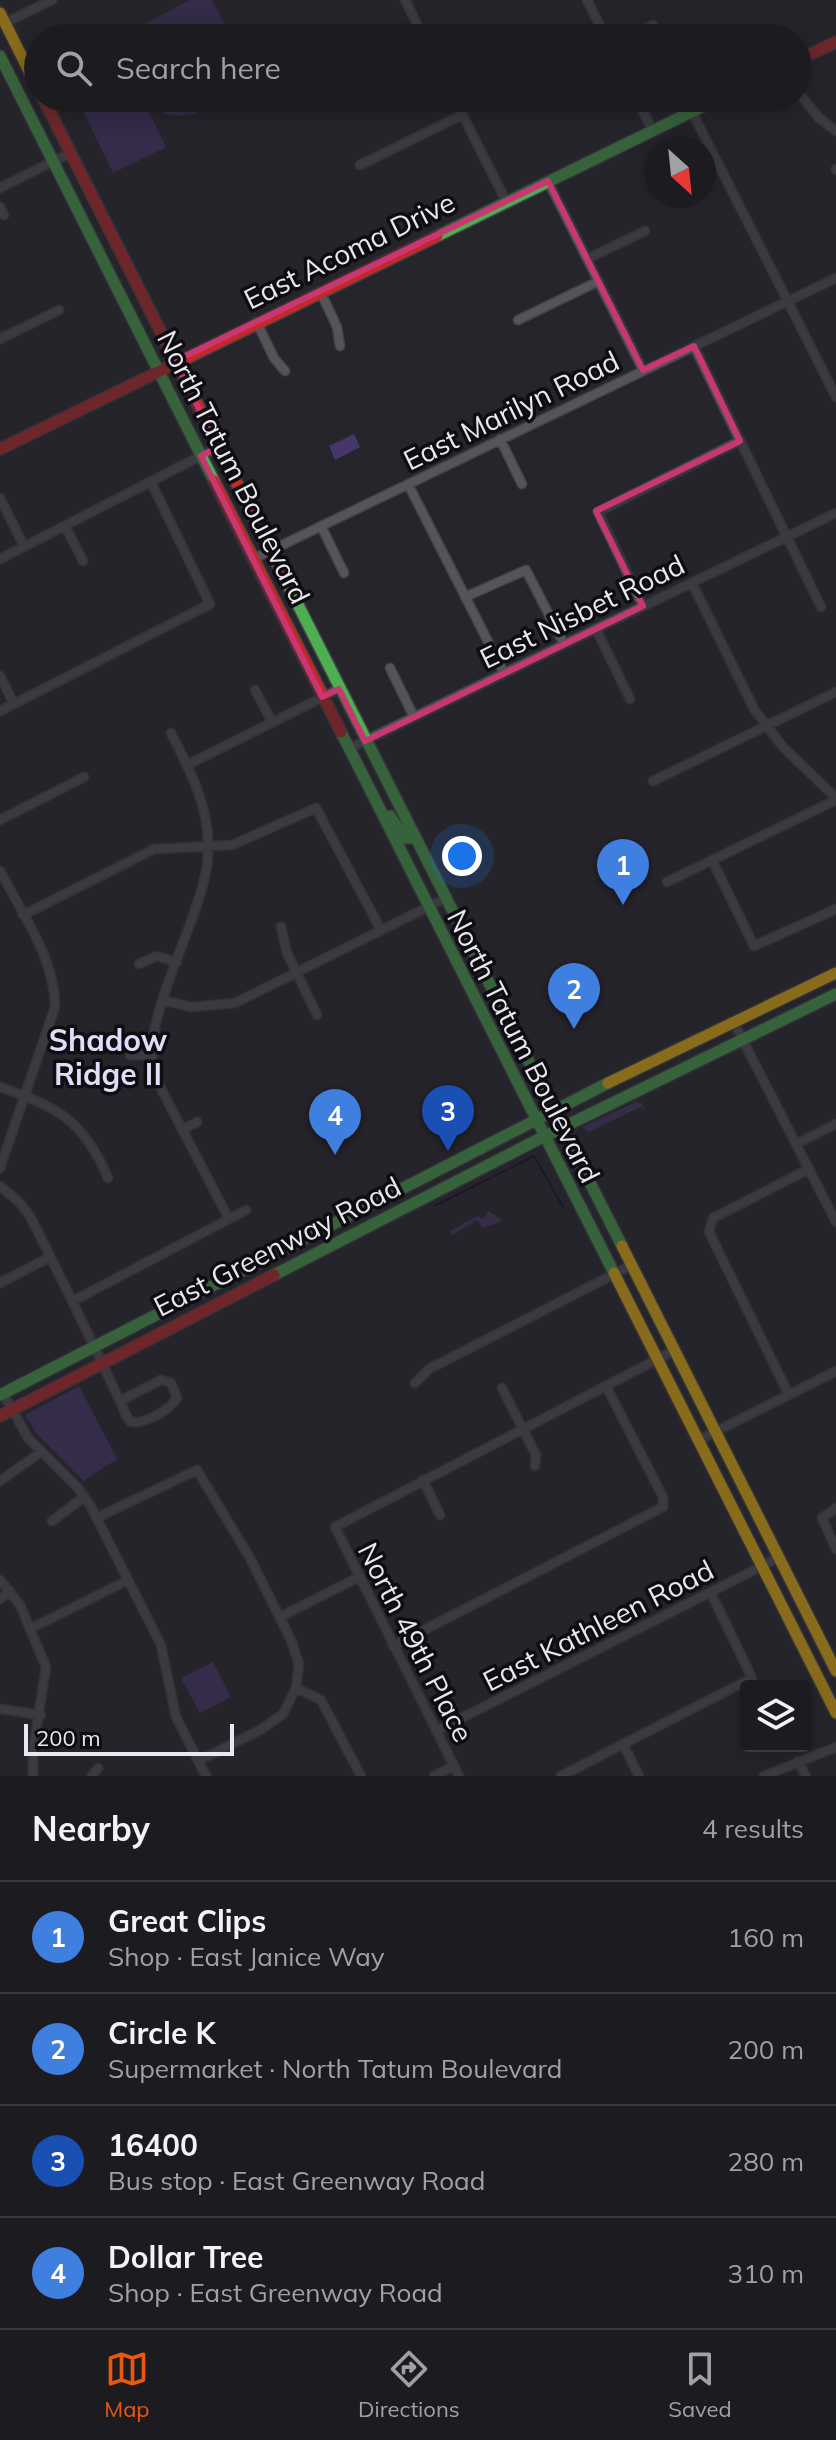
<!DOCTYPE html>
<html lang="en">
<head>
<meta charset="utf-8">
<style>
  :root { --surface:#1c1c20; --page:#252529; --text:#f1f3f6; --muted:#a0a1a5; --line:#3a3a3e; --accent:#ea580c }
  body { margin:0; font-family:Mulish,sans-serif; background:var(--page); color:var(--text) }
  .controls { position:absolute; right:24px; bottom:24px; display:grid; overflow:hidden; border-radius:8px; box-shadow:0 4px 20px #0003 }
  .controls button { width:72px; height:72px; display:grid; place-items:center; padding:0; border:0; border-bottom:2px solid var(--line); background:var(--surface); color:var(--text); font:40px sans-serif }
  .compass { position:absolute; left:644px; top:136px; width:72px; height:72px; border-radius:50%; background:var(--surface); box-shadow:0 4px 20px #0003; rotate:153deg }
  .scale { position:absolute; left:24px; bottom:20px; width:210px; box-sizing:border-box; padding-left:8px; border:4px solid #e9e7ef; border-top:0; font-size:22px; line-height:28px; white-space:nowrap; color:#e9e7ef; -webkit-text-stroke:6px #0e0d12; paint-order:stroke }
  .you { position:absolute; left:462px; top:856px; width:28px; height:28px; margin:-20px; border:6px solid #fff; border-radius:50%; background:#1a73e8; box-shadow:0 0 0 12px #1a73e833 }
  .badge { display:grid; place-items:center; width:52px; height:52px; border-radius:50%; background:var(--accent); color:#fff; font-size:26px; font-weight:700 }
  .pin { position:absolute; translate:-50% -66px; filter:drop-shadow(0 2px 4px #0008) }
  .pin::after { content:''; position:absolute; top:42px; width:28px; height:24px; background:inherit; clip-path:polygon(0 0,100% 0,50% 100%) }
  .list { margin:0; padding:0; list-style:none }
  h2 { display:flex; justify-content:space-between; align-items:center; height:104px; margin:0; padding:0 32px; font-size:34px }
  h2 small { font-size:26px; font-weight:400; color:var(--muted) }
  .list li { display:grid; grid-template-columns:52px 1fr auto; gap:24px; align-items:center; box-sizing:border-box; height:112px; padding:0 32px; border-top:2px solid var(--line) }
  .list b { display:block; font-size:30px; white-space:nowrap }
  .list p { margin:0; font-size:26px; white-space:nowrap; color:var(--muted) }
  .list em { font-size:26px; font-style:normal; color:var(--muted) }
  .icon { flex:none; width:44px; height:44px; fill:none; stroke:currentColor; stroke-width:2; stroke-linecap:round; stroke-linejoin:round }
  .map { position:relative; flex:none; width:836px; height:1776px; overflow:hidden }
  .search { position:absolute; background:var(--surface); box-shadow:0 4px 20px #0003; left:24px; right:24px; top:24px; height:88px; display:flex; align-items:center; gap:20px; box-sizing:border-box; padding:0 28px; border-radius:44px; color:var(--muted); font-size:30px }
  .sheet { height:552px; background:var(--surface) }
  nav { display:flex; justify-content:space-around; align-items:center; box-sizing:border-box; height:112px; border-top:2px solid var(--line); background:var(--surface); font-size:22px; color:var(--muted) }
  nav a { display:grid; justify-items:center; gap:4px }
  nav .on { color:var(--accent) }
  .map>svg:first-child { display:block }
  .green { fill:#46376a }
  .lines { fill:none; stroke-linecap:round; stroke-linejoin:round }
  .stream { stroke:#170334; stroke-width:2 }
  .street-casing { stroke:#434248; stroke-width:11 }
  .fast-casing { stroke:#434248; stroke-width:14 }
  .slow-casing { stroke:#434248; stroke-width:14 }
  .jam-casing { stroke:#434248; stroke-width:14 }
  .street { stroke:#555459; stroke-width:8 }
  .fast { stroke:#4caf50; stroke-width:11 }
  .slow { stroke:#ffc107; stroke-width:11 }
  .jam { stroke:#c62828; stroke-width:11 }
  .marked { fill:none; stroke:#c83771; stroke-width:6; stroke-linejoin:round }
  .labels { text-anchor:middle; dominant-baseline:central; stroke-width:7; stroke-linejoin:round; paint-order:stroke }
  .street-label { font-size:28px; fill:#e9e7ef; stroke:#0e0d12 }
  .neighbourhood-label { font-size:30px; font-weight:bold; fill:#e2dcf9; stroke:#0e0d12 }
</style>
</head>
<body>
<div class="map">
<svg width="836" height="1776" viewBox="0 0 836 1776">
  <rect width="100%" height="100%" fill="#26252b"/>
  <!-- green -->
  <path class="green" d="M190,0H212L225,26L226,38H118Z
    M77,98H142L166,147L113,173Z
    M147,98H232C205,111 168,130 147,98Z
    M354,434L360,447L335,460L329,446Z
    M636,1102L642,1104L645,1111L640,1107L589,1132L582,1127Z
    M489,1211L502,1221L483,1228L477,1220L452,1235L450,1231L477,1216L483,1219Z
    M79,1386L117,1459L83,1481L36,1433L25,1415Z
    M213,1662L231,1697L200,1713L181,1678Z"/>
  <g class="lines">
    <!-- stream -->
    <path class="stream" d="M434,1206L534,1156L563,1207"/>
    <defs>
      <path id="street" d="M405,0L424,38
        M587,0L606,38
        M5,23L52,0
        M401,38L419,29
        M626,38L653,25
        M798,92L819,118L836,131
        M454,98L506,201
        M636,98L653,131
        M692,112L836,397
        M360,165L462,115
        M836,170V169
        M548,181L643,370
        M0,188L70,153
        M0,207L4,215
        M587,259L645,231
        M320,291L337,327L340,346
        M518,320L599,281
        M256,321L274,358L285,371
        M0,339L59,310
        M694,346L821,607
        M500,439L522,484
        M408,484L504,673
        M0,498L24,546
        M65,526L83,561
        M321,526L344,573
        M0,559L218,447
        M253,559L836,278
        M692,583L754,709L783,747L836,798
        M465,597L526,570L564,644
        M643,606L598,512L740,441
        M596,629L630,699
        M390,668L414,717
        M0,676L14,704
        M255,690L272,722
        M0,711L210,604L151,482
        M171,733C191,772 211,810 208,856C204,920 133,1026 157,1081L229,1219
        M348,749L836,513
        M187,765L339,689
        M653,781L836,692
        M0,820L84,777
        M712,860L754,946L836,909
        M0,871C22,913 55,959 55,1007L0,1168
        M667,882L836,800
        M23,915L154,849L232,845L316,808L381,930
        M281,927L287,953L317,1015
        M139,964L157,956L177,962
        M165,1001L192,1007L235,1003L444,899
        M734,1023L836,1222
        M130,1055H150
        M0,1087C57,1107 83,1119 108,1178
        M182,1130L197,1122
        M796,1144L836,1124
        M0,1186L20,1203L31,1218C64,1284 97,1350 127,1417L131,1422C145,1424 170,1410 177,1398L171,1383L161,1380L120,1401
        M0,1283L50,1257
        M73,1301L246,1210
        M415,1383L429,1369L630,1266
        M502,1388L536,1455L535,1466
        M3,1393L28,1438L78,1488L90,1505L161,1645L176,1717L206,1776
        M789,1395L709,1232L713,1218L809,1169
        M697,1441L836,1371
        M423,1480L440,1515
        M0,1481L41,1452
        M836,1508L822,1518L836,1549
        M96,1518L197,1470L250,1558L291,1640L299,1664L296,1688L283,1714L262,1729L198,1761
        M52,1521L84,1497
        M0,1580L20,1605L46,1667L33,1751V1776
        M0,1599L10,1591
        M280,1617L359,1577
        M32,1628L128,1580
        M393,1646L663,1507V1497L606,1386
        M296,1688L321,1700L361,1776
        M0,1709L41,1715
        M436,1731L778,1558
        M623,1744L639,1776
        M798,1761L806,1776
        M92,1776L98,1768
        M434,1776L454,1766
        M459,1776L335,1527L673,1351
        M561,1776L752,1678L711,1593
        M764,1776L836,1747"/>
      <path id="fast" d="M0,56L214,481
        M437,236L720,98
        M287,583L622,1246
        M341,732L614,1273
        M390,816L405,838H414
        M274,1275L543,1137L836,994
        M0,1395L608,1083"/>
      <path id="slow" d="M0,13L38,89
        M608,1083L836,973
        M622,1246L836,1671
        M614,1273L836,1713"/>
      <path id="jam" d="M798,60L836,42
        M43,98L287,583
        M0,449L437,236
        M214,481L341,732
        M0,1416L274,1275"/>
    </defs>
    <!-- street casing -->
    <use href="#street" class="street-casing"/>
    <!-- fast casing -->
    <use href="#fast" class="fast-casing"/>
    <!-- slow casing -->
    <use href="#slow" class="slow-casing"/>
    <!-- jam casing -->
    <use href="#jam" class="jam-casing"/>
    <!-- street -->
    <use href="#street" class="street"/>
    <!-- fast -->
    <use href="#fast" class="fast"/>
    <!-- slow -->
    <use href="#slow" class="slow"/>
    <!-- jam -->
    <use href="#jam" class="jam"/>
  </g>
  <!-- marked area -->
  <path d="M0 0H836V1776H0ZM548,181L643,370L694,346L740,441L596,511L643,606L365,741L339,689L322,697L201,456L218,447L175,361Z" fill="#26252b" fill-opacity=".55" fill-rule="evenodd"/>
  <path class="marked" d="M548,181L643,370L694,346L740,441L596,511L643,606L365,741L339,689L322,697L201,456L218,447L175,361Z"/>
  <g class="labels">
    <!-- street labels -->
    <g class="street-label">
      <text transform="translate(349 250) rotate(-26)">East Acoma Drive</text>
      <text transform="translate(511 410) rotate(-26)">East Marilyn Road</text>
      <text transform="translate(234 467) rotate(63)">North Tatum Boulevard</text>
      <text transform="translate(582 611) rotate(-26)">East Nisbet Road</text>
      <text transform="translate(524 1046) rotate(63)">North Tatum Boulevard</text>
      <text transform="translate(277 1246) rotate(-27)">East Greenway Road</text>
      <text transform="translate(598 1625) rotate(-27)">East Kathleen Road</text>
      <text transform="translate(416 1642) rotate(63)">North 49th Place</text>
    </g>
    <!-- neighbourhood labels -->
    <g class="neighbourhood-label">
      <text x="108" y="1040">Shadow<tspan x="108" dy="34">Ridge II</tspan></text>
    </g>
  </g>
</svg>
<div class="controls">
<button><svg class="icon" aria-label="layers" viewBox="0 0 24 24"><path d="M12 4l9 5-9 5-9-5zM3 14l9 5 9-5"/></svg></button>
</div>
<svg class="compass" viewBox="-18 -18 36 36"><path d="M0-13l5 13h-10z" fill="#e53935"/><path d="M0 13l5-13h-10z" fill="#a0a1a5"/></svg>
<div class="scale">200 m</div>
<div class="you"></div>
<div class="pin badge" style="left:623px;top:905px;background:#3f7fe0">1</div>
<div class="pin badge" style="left:574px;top:1029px;background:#3f7fe0">2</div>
<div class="pin badge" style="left:448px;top:1151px;background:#1a4fb4">3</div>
<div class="pin badge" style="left:335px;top:1155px;background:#3f7fe0">4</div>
<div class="search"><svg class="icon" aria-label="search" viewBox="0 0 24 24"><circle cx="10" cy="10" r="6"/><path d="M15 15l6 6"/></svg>Search here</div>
</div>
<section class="sheet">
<h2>Nearby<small>4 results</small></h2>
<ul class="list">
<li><span class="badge" style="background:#3f7fe0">1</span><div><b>Great Clips</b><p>Shop · East Janice Way</p></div><em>160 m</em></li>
<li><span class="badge" style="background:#3f7fe0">2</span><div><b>Circle K</b><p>Supermarket · North Tatum Boulevard</p></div><em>200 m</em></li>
<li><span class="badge" style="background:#1a4fb4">3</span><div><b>16400</b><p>Bus stop · East Greenway Road</p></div><em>280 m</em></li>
<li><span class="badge" style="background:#3f7fe0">4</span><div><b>Dollar Tree</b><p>Shop · East Greenway Road</p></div><em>310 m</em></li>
</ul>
</section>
<nav>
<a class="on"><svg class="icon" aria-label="map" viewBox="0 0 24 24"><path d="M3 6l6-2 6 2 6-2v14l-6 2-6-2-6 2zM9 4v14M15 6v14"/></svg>Map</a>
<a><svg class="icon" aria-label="directions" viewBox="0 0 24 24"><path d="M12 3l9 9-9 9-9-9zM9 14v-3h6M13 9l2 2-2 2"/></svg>Directions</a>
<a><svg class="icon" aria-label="saved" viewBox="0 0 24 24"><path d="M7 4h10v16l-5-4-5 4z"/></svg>Saved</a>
</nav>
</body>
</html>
